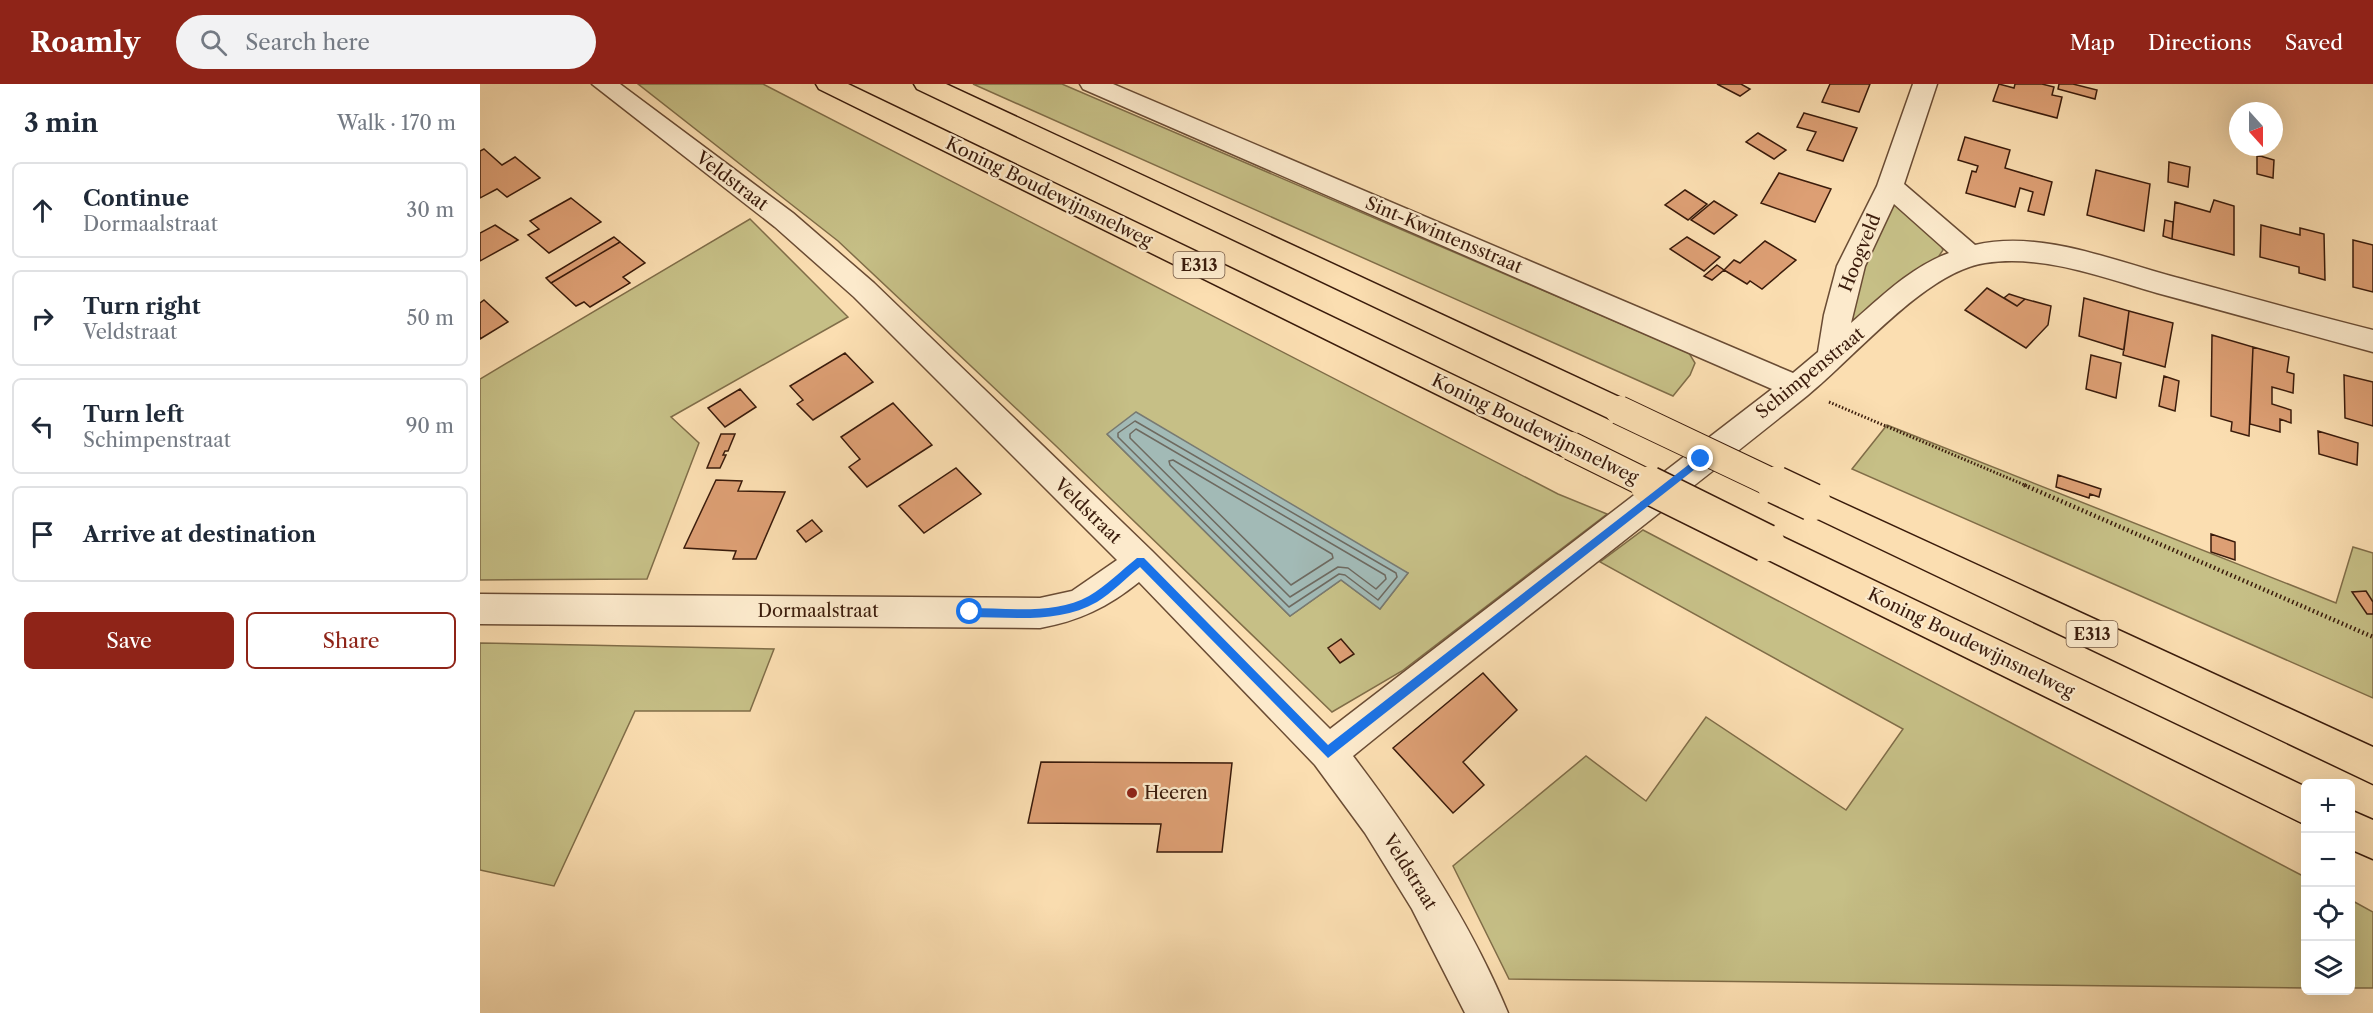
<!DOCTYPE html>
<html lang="en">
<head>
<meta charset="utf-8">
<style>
  :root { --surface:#fff; --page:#f2f2f3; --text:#1f2937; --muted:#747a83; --line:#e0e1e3; --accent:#8f2418 }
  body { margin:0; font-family:"Libre Caslon Text",serif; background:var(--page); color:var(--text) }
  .controls { position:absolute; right:18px; bottom:18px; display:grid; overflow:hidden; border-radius:9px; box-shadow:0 6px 24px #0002 }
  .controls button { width:54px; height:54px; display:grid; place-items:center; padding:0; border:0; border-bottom:2px solid var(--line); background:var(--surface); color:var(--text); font:30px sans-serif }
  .compass { position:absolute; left:1749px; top:18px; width:54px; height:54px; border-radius:50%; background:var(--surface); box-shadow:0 6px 24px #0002; rotate:159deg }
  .stop { position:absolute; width:18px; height:18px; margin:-14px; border:4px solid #1a73e8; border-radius:50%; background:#fff }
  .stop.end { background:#1a73e8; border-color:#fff; box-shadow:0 2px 6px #0008 }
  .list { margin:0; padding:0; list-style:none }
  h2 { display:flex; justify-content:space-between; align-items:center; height:78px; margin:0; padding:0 24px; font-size:26px }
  h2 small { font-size:20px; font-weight:400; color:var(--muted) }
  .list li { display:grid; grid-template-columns:39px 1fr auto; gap:18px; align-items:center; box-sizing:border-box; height:96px; margin:0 12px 12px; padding:0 12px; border:2px solid var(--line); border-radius:9px }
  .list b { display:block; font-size:22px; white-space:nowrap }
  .list p { margin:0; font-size:20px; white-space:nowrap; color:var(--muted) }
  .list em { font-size:20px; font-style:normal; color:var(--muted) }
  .actions { display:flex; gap:12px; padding:18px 24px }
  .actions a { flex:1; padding:14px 0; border:2px solid var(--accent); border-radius:9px; text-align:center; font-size:21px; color:var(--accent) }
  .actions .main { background:var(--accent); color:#fff }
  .icon { flex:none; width:33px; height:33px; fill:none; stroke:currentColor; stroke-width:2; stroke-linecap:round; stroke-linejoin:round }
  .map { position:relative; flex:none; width:1893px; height:929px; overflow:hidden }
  header { display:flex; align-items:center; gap:36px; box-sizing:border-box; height:84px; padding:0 30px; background:var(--accent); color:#fff }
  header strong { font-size:28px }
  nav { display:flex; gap:33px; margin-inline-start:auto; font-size:21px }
  .search { width:420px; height:54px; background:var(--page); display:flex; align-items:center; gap:15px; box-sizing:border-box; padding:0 21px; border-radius:33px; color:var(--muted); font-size:22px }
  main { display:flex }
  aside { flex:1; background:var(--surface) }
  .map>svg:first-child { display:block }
  .green { fill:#c6bf86; stroke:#806d48; stroke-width:1.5; fill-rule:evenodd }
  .water { fill:#a2bab6; stroke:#787a72; stroke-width:1.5 }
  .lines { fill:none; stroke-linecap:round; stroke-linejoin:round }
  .shore { stroke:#6e6a60; stroke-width:1.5 }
  .building { fill:#dd9f74; stroke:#3a1b0b; stroke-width:1.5 }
  .street-casing { stroke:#6a4c34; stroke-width:3 }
  .highway-casing { stroke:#3a1b0b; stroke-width:3 }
  .path-far1 { stroke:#3a1b0b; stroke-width:3; stroke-dasharray:1.5 2; stroke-linecap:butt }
  .path { stroke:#3a1b0b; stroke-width:4.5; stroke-dasharray:1.5 3; stroke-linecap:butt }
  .street { fill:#fceacc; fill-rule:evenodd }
  .highway { fill:#fbdeb1; fill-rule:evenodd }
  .highway-bridge-far1-casing { stroke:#3a1b0b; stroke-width:30; stroke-linecap:butt }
  .highway-bridge-casing { stroke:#3a1b0b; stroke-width:40; stroke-linecap:butt }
  .highway-bridge-far1 { stroke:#fbdeb1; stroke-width:28 }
  .highway-bridge { stroke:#fbdeb1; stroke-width:37 }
  .route { fill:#1a73e8 }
  .poi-dot { fill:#8f2418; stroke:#fceacc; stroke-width:2 }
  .labels { text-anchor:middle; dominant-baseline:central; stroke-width:4.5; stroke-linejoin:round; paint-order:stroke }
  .shield { fill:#fceacc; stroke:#745945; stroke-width:1.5 }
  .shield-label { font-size:16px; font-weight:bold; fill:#3a1b0b }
  .street-label { font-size:18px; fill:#3a1b0b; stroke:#fceacc }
  .poi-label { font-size:18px; fill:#3a1b0b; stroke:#fceacc; text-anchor:start }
</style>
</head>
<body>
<header>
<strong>Roamly</strong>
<div class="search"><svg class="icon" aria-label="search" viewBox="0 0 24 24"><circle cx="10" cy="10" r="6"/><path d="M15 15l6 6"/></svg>Search here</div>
<nav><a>Map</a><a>Directions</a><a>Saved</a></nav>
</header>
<main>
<aside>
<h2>3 min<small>Walk · 170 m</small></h2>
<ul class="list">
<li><svg class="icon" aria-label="ahead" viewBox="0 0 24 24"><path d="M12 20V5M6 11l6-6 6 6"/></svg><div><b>Continue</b><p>Dormaalstraat</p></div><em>30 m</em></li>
<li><svg class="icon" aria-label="right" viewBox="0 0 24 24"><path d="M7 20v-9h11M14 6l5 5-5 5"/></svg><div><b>Turn right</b><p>Veldstraat</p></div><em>50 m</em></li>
<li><svg class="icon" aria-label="left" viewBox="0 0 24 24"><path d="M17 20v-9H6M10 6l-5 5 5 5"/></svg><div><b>Turn left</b><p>Schimpenstraat</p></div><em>90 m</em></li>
<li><svg class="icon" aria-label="arrive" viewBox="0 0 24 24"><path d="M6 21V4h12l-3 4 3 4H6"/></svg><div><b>Arrive at destination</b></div></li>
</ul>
<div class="actions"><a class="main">Save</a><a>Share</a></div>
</aside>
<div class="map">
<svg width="1893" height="929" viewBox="0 0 1893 929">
  <rect width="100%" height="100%" fill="#fbdeb1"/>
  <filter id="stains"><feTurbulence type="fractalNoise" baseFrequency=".00333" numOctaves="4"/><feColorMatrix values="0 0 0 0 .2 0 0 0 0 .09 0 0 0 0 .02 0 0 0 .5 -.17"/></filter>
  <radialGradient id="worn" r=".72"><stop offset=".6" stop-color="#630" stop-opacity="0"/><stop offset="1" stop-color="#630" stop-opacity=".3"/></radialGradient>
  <!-- green -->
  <path class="green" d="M158,0H283L1078,410L1127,430L922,587L852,628L575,361L358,157ZM627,350L928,489L900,525L861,496L810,532Z
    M493,0H582L1209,269L1215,279L1210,291L1193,312Z
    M1413,120H1420L1460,160L1463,166L1457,175L1421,196L1369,242L1386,170Z
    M270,135L368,233L191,333L219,359L167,495L0,496V295Z
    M1407,341L1856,519L1873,463L1893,469V614L1372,385Z
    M1163,446L1825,793V904L1029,895L973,782L1106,672L1166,717L1226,633L1366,726L1423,645L1120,478Z
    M0,559L294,565L270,627H155L74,802L0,786Z
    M1871,816L1893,828V904H1871Z"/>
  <!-- water -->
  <path class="water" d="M656,328L928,489L900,525L861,496L810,532L627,350Z"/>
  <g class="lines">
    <!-- shore -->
    <path class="shore" d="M655,337L916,489L917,493L898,516L865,491L859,490L809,523L638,353V349Z
      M656,345L905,491L906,495L896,505L868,484L858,483L810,513L650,354V350Z
      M693,376L852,470L853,474L811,501L690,381L689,377Z"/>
  </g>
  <!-- building -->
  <path class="building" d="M1237,0H1261L1270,5L1260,12Z
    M1350,0H1390L1379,28L1342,18Z
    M1519,0L1534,4L1535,0H1562L1574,3L1572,11L1582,13L1577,34L1513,17Z
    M1579,0H1593L1617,6L1615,15L1578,5Z
    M1324,29L1377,44L1363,77L1327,66L1336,48L1317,43Z
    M1278,49L1306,66L1294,75L1266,58Z
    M1485,53L1530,66L1525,84L1572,98L1564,131L1548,127L1553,108L1540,104L1535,123L1486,109L1492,87L1496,88L1498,82L1478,76Z
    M4,65L22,81L35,73L60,94L27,113L17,105L0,114V67Z
    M1777,71L1794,76L1793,94L1777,90Z
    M1689,78L1710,83L1708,103L1688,98Z
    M1616,86L1670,100L1664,147L1607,131Z
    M1299,89L1351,105L1335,138L1281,119Z
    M1205,106L1227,120L1208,136L1185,121Z
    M91,114L121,138L69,169L48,151L59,145L50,137Z
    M1734,116L1754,122V171L1692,155L1695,118L1730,128Z
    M1234,117L1257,131L1234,150L1211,136Z
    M1685,136L1693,138L1692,155L1683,152Z
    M15,141L38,156L0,177V149Z
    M1781,141L1820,151V144L1844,150L1845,196L1819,189V183L1780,173Z
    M134,153L140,158L71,199L66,194Z
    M1207,153L1240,173L1224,187L1190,165Z
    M1873,156L1893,161V208L1873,203Z
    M1285,157L1316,176L1282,205L1270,197L1267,200L1244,186L1254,176L1260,179Z
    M140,158L165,179L143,193L150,199L110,223L104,218L96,222L71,199Z
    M1237,181L1244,186L1232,196L1224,192Z
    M1507,204L1537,222L1545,215L1571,222L1568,241L1546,264L1485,226Z
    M1529,210L1545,215L1537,222L1524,214Z
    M1604,214L1649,227L1644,266L1599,252Z
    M4,216L28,238L0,255V219Z
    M1649,227L1693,239L1685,283L1643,271Z
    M1732,251L1773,263L1769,352L1751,347L1752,338L1731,332Z
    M1773,263L1809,273L1807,288L1814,290L1813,309L1792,303V320L1811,326V339L1800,335V348L1770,340Z
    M365,269L393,298L333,336L317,320L323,316L310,302Z
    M1611,271L1641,279L1636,314L1606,305Z
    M1864,291L1893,298V342L1865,334Z
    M1684,292L1699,297L1695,327L1679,322Z
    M260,305L276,323L245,343L228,324Z
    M413,319L452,361L387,403L369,383L380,375L361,353Z
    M1838,347L1878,359L1877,381L1839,370Z
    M241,350H255L248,367H245L243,371H246L240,384H227Z
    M476,384L501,410L444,449L419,422Z
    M1578,391L1621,405L1619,413L1610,410L1609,414L1576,403Z
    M236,396L262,397L258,407L305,408L276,475H253L256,467L204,464Z
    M332,436L342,447L326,458L317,447Z
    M1731,450L1755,458V476L1731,468Z
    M1886,507L1893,518V530H1887L1872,508Z
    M861,555L874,570L860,579L848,564Z
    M1003,589L1037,626L983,678L1004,701L973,729L913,664Z
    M561,678L752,679L742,768H677L681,740L548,739Z"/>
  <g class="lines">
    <defs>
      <path id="street" d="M112,0H140L313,129L394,199L672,467L850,645L1292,305L603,5L600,0H633L1313,289L1338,268L1344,231L1357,182L1397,102L1433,0H1457L1424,100L1495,161C1559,146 1629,175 1691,192C1758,210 1825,229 1893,246V268C1821,249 1749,228 1677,209C1622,193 1563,170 1505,179C1445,188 1375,273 1328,311C1177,432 1023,550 873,672C933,751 990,837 1028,929H985L932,825L885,749L835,681L659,498C628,523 599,537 560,544L0,540V510L560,514L592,507L637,476L374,213L295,143ZM1414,120L1469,169C1431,183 1401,213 1371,239L1385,182Z"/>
      <path id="highway" d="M336,0H368L1102,353L1107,362L1102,371L1091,375L1080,371L339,5Z
        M434,0H466L1150,318L1154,326L1150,334L1139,338L1128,334L437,5Z
        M1332,405L1893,663V700L1321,427L1316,418L1321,409Z
        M1286,445L1826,703V741L1274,469L1270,459L1274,449Z
        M1870,726L1893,736V775L1870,765Z"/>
    </defs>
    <!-- street casing -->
    <use href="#street" class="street-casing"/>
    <!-- highway casing -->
    <use href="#highway" class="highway-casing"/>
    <!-- path-far1 -->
    <path class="path-far1" d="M1349,318L1547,402"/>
    <!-- path -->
    <path class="path" d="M1544,401L1893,553"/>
    <!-- street -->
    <use href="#street" class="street"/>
    <!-- highway -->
    <use href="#highway" class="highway"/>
    <defs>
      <path id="highway-bridge-far1" d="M1139,326L1299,402
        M1091,362L1172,402"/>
      <path id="highway-bridge" d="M1169,401L1286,459
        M1296,401L1332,418"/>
    </defs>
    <!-- highway-bridge-far1 casing -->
    <use href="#highway-bridge-far1" class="highway-bridge-far1-casing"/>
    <!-- highway-bridge casing -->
    <use href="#highway-bridge" class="highway-bridge-casing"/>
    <!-- highway-bridge-far1 -->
    <use href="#highway-bridge-far1" class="highway-bridge-far1"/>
    <!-- highway-bridge -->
    <use href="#highway-bridge" class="highway-bridge"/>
  </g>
  <!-- route -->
  <path class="route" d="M1221,371L1224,372V378L848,674L660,483C646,494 632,509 617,518C579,540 531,533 490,533L485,528L490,524C528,524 575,531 609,512C626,502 642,486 657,474H664L848,661Z"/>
  <!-- markers -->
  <circle class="poi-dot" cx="652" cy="709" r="6"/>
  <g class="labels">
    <!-- shield labels -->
    <g class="shield">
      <rect x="693.5" y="168" width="51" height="26" rx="4.5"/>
      <rect x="1586.5" y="537" width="51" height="26" rx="4.5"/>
    </g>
    <g class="shield-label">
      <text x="719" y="181">E313</text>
      <text x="1612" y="550">E313</text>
    </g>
    <!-- street labels -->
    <g class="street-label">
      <text transform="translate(252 97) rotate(37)">Veldstraat</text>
      <text transform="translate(569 108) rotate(26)">Koning Boudewijnsnelweg</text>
      <text transform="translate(964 151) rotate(23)">Sint-Kwintensstraat</text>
      <text transform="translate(1380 169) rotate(-68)">Hoogveld</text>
      <text transform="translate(1330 289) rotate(-39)">Schimpenstraat</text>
      <text transform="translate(1055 345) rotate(26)">Koning Boudewijnsnelweg</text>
      <text transform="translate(608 427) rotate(44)">Veldstraat</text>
      <text x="338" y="527">Dormaalstraat</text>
      <text transform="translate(1491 559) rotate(26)">Koning Boudewijnsnelweg</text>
      <text transform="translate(930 788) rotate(58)">Veldstraat</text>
    </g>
    <!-- poi labels -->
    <g class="poi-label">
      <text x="664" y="709">Heeren</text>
    </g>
  </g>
  <rect width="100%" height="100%" filter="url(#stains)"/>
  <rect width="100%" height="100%" fill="url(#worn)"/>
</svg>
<div class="controls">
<button>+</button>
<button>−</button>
<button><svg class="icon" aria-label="locate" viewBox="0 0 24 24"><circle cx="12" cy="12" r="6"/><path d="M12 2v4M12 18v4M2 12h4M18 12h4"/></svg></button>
<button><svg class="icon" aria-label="layers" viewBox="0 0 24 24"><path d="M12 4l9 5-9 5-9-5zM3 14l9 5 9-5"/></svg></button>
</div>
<svg class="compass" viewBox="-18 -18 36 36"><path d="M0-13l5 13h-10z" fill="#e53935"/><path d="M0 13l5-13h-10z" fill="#747a83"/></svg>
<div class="stop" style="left:490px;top:528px"></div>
<div class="stop end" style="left:1221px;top:375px"></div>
</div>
</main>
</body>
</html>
